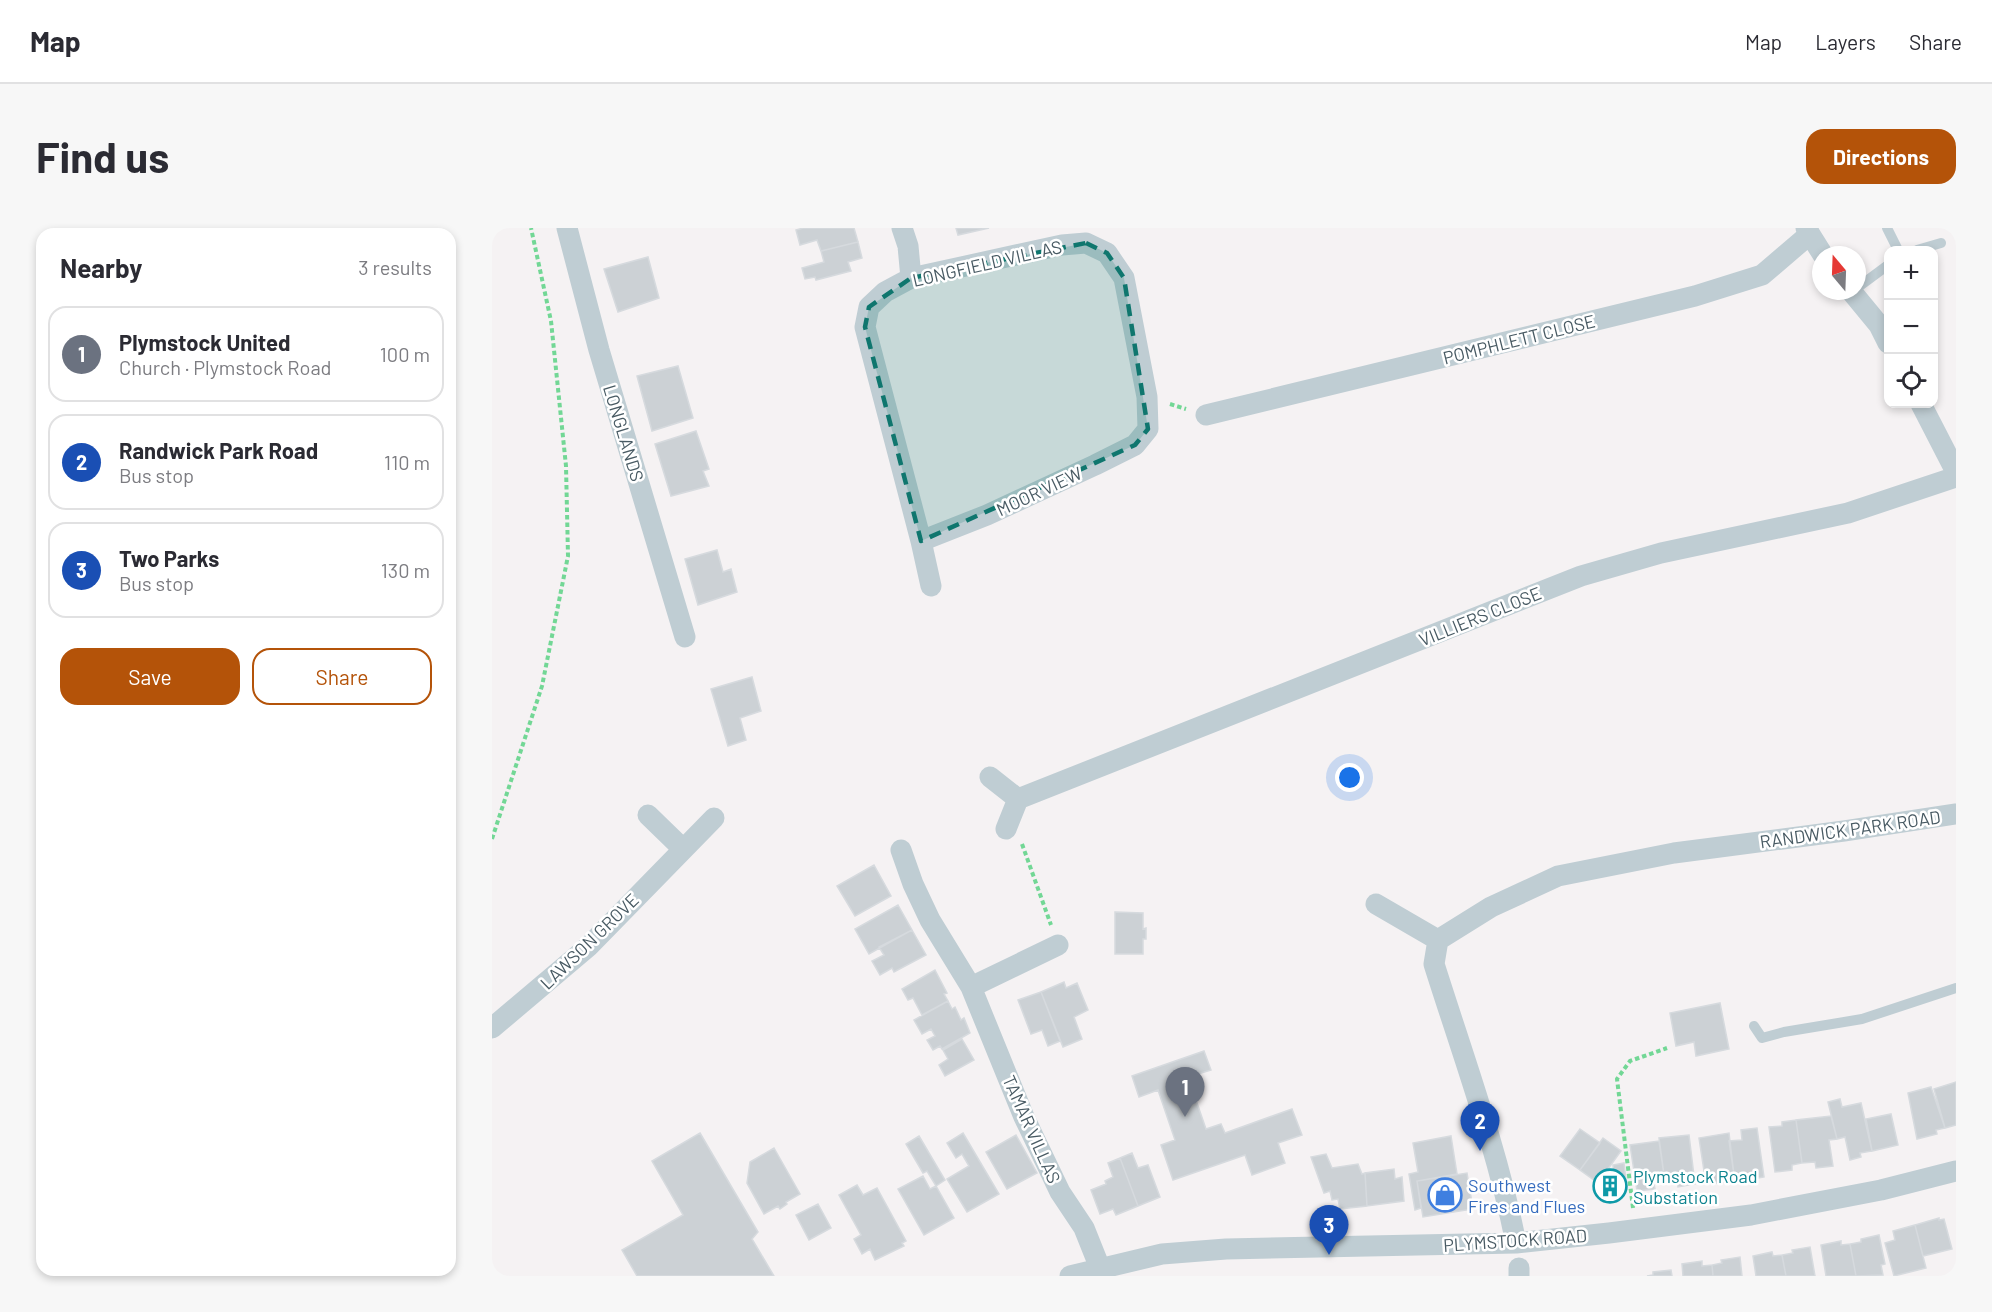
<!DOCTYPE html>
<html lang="en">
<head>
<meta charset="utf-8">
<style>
  :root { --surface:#fff; --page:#f7f7f7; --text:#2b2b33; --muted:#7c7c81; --line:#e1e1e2; --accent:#b45309 }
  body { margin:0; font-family:Barlow,sans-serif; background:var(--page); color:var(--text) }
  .controls { position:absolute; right:18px; top:18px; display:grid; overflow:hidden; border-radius:12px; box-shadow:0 3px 9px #0003 }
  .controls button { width:54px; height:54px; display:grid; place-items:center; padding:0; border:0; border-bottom:2px solid var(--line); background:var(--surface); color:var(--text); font:30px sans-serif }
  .compass { position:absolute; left:1320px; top:18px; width:54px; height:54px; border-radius:50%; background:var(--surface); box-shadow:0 3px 9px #0003; rotate:341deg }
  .you { position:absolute; left:858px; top:550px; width:21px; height:21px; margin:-15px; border:4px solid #fff; border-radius:50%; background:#1a73e8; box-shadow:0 0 0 9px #1a73e833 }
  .badge { display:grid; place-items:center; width:39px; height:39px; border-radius:50%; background:var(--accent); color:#fff; font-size:20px; font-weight:700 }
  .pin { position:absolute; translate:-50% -50px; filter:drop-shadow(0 2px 3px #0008) }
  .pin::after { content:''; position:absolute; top:32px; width:21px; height:18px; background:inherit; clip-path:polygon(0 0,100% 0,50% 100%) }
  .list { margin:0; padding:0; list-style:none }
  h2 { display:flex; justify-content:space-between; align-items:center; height:78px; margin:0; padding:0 24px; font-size:26px }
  h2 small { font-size:20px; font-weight:400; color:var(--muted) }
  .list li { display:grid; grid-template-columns:39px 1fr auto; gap:18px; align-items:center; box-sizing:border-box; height:96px; margin:0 12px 12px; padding:0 12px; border:2px solid var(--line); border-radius:18px }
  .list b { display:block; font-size:22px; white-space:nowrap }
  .list p { margin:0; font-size:20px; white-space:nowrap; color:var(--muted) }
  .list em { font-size:20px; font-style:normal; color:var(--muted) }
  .actions { display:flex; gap:12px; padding:18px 24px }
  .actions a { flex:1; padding:14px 0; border:2px solid var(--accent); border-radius:18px; text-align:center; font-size:21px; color:var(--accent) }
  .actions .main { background:var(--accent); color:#fff }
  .icon { flex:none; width:33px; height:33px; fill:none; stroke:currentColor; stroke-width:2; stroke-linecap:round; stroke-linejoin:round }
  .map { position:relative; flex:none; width:1464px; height:1048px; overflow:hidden; border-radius:18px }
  header { display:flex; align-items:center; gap:36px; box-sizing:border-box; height:84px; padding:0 30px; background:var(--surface); border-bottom:2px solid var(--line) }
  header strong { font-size:28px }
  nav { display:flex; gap:33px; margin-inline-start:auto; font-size:21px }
  .intro { display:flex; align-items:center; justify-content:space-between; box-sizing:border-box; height:144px; padding:0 36px }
  h1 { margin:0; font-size:42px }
  .button { padding:15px 27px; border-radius:18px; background:var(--accent); color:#fff; font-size:21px; font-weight:700 }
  main { display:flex; gap:36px; padding:0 36px }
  aside { flex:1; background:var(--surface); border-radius:18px; box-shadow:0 3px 9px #0003 }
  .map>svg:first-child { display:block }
  .building { fill:#ccd1d5; stroke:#d6dade; stroke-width:1.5 }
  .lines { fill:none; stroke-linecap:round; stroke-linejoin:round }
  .path { stroke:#72d795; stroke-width:4; stroke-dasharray:4.5 3; stroke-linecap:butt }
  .lane { stroke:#bfcdd3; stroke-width:10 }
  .street { stroke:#bfcdd3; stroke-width:21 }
  .marked { fill:#0f766e; fill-opacity:0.2; stroke:#0f766e; stroke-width:4.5; stroke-dasharray:12 8; stroke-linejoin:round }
  .labels { text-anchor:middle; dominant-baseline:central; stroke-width:5; stroke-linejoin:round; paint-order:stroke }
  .street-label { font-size:18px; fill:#485a63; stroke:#fff }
  .culture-label { font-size:18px; fill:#0d838f; stroke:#fff; text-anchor:start }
  .shop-label { font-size:18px; fill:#366cbe; stroke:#fff; text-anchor:start }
</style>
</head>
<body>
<header>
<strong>Map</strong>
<nav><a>Map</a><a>Layers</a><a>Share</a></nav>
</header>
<div class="intro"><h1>Find us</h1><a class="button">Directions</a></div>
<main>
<aside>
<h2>Nearby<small>3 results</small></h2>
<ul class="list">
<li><span class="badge" style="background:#6b7280">1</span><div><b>Plymstock United</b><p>Church · Plymstock Road</p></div><em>100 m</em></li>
<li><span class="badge" style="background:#1a4fb4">2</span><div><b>Randwick Park Road</b><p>Bus stop</p></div><em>110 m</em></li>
<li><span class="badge" style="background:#1a4fb4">3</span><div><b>Two Parks</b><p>Bus stop</p></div><em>130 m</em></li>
</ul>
<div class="actions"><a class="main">Save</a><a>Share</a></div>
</aside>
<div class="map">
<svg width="1464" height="1048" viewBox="0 0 1464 1048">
  <rect width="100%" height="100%" fill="#f5f2f3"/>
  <!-- building -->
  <path class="building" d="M311,0H362L366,14L329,23L325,12L308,17L304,2Z
    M464,0H497L466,7Z
    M366,14L370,30L356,34L359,43L324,52L323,49L313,51L310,40L332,34L329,23Z
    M156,29L167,70L126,84L112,41Z
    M186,138L201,190L160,203L145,148Z
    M204,203L217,241L211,243L217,258L179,268L163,216Z
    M225,322L231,344L239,341L245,364L206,377L193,331Z
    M260,449L269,483L248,490L254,512L236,518L219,461Z
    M382,637L399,668L363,688L345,658Z
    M406,677L420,702L377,726L363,701Z
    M623,684L651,685V701L654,700V711H651V726H623Z
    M420,702L434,727L402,744L400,740L388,747L380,733L392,727L387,719Z
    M443,742L455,765L452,766L456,773L430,787L421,770L416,772L410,761Z
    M572,754L574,760L585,755L596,782L582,789L590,811L571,819L549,764Z
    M549,764L568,813L556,818L550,802L539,806L526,772Z
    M456,773L460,781L463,779L469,792L472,790L478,805L450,821L448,818L441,822L435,812L443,808L439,801L430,806L422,792Z
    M1228,775L1237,821L1204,828L1202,814L1184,818L1178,785Z
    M470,811L482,832L453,848L447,837L456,831L451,822Z
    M712,823L719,842L696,849L714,901L729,896L733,905L800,881L810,907L786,915L793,935L760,947L753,927L681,952L669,917L683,912L666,862L647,869L640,848Z
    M1464,854V897L1453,900L1442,861Z
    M1439,859L1453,900L1444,902L1445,906L1425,911L1416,865Z
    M1348,871L1350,879L1369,875L1380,923L1368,925L1369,929L1358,932L1353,909L1345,911L1336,874Z
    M1399,886L1406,917L1380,923L1374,891Z
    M1339,888L1345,911L1337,912L1341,938L1324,940L1323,934L1310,935L1304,892Z
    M1304,892L1310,935L1300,937V942L1283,944L1277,899L1290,898V894Z
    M1265,900L1272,949L1256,952L1254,945L1242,947L1237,913L1250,912L1249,902Z
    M1088,901L1108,915L1088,942L1068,928Z
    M208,905L266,1004L260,1011L282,1048H145L130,1022L191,987L160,933Z
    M471,905L507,966L475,984L455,951L477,938L470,926L464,930L455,915Z
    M1237,905L1242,947L1232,949V954L1214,956L1207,910Z
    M524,907L545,945L515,961L494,924Z
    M1197,907L1203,956L1186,959L1185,952L1173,954L1167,910Z
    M427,908L453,952L444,958L435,943L431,945L414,916Z
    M959,908L965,946L925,953L929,980L923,982L917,946L926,944L921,915Z
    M1111,910L1129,923L1106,955L1088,942Z
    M1167,913L1173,954L1162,956L1163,961L1145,963L1138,917Z
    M282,920L308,966L294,974L295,976L288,981L286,978L272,986L255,955L258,934Z
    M640,925L646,940L656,937L668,969L646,978L628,930Z
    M834,926L840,940L866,936L870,946L873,945L875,978L848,981L846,971L840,972L838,963L832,965L819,929Z
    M628,930L646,978L624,987L621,981L608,986L599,962L614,956L613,953L621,949L616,935Z
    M1132,935L1135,961L1124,963L1121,937Z
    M902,941L903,951L910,949L912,973L875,978L873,945Z
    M975,945L981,981L931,989L925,953Z
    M431,948L438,961L444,958L462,990L432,1007L406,961Z
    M1123,952L1124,963L1114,964L1112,954Z
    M365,957L371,967L385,960L414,1013L410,1015L412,1018L383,1032L378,1021L370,1026L362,1011L369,1007L347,967Z
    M326,976L339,1000L317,1012L304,987Z
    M1447,990V992L1452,991L1460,1021L1431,1028L1423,997Z
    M1423,997L1434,1040L1402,1048L1393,1015L1403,1012L1401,1003Z
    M1387,1007L1393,1036L1389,1037L1391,1047L1364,1048L1358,1016L1369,1014V1011Z
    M1349,1013V1017L1358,1016L1364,1048H1334L1329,1017Z
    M1318,1019L1323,1048H1294L1290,1027L1301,1025L1300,1022Z
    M1280,1024L1281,1028L1290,1027L1294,1048H1264L1261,1028Z
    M1248,1029L1250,1048H1221L1220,1037L1230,1035L1229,1032Z
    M1210,1033V1038L1220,1037L1221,1048H1191L1190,1036Z
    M1179,1042L1180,1048H1155L1161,1047V1044Z"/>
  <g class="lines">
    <!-- path -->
    <path class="path" d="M678,176L694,181
      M0,611L50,458L76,328L74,238L59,93L39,0
      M530,616L559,697
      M1141,980L1125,851L1138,833L1175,820"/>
    <!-- lane -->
    <path class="lane" d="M1395,0L1406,22
      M1425,22L1449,15
      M1365,60L1396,37
      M1262,798L1270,810L1292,804L1370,791L1464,760"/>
    <!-- street -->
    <path class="street" d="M75,0L107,122L193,409
      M410,0L416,18L419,50
      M1314,0L1331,27
      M1359,63L1387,97L1396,115
      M1429,176L1464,244
      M714,187L1203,68L1270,47L1318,6
      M429,313L495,287L603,237L643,217L656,201L655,169L632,50L615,25L594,15L570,17L419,50L393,64L377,79L373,99L429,313L439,358
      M498,549L526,571L514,601
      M526,571L1089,348L1169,325L1356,285L1464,249
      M156,587L191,621
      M409,622L421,656L438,692L479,759L532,889L568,964L592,1000L608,1040
      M884,676L946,712
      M479,759L566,717
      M0,800L97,718L222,590
      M1024,1015C1005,920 971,828 942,736L946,712L999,679L1066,648L1182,625L1352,603L1464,586
      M1027,1040V1048
      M578,1048L670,1026L734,1021L1024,1015L1117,1005L1259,987L1389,962L1464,943"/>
  </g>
  <!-- marked area -->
  <path class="marked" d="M594,15L615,25L632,50L656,201L643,217L429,313L373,99L377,79L419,50Z"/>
  <!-- icons -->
  <defs>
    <symbol id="building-ring" viewBox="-11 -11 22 22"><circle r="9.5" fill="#fff" stroke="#0f9aa8" stroke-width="1.5"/><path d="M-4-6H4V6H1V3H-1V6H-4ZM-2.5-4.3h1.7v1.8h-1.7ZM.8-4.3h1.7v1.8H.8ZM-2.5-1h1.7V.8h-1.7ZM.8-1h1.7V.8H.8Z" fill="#0f9aa8"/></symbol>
    <symbol id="shop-ring" viewBox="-11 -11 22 22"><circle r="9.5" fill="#fff" stroke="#3f7fe0" stroke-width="1.5"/><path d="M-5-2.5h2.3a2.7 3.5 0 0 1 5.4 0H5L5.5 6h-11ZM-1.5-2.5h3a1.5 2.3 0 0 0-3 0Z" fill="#3f7fe0"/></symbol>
  </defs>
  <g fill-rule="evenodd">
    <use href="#building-ring" x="1099" y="939" width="38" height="38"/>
    <use href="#shop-ring" x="934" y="948" width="38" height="38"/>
  </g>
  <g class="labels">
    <!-- street labels -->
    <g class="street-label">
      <text transform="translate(495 35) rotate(-13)">LONGFIELD VILLAS</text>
      <text transform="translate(1027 111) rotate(-14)">POMPHLETT CLOSE</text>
      <text transform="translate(132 205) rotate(73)">LONGLANDS</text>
      <text transform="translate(547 263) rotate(-25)">MOOR VIEW</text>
      <text transform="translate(988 388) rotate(-22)">VILLIERS CLOSE</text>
      <text transform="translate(1358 601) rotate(-8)">RANDWICK PARK ROAD</text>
      <text transform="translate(97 713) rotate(-44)">LAWSON GROVE</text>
      <text transform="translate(540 901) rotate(66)">TAMAR VILLAS</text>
      <text transform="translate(1023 1012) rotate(-4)">PLYMSTOCK ROAD</text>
    </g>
    <!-- culture labels -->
    <g class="culture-label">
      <text x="1141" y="948">Plymstock Road<tspan x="1141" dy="21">Substation</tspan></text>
    </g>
    <!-- shop labels -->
    <g class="shop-label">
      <text x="976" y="957">Southwest<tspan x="976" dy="21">Fires and Flues</tspan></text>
    </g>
  </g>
</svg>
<div class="controls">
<button>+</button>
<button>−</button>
<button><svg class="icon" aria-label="locate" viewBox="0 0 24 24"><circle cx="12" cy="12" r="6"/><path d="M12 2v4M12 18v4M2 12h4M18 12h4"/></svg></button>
</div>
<svg class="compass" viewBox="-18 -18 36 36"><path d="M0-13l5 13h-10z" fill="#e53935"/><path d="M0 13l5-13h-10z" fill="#7c7c81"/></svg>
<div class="you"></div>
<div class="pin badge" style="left:693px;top:889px;background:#6b7280">1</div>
<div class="pin badge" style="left:988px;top:923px;background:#1a4fb4">2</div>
<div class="pin badge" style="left:837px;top:1027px;background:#1a4fb4">3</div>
</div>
</main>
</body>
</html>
